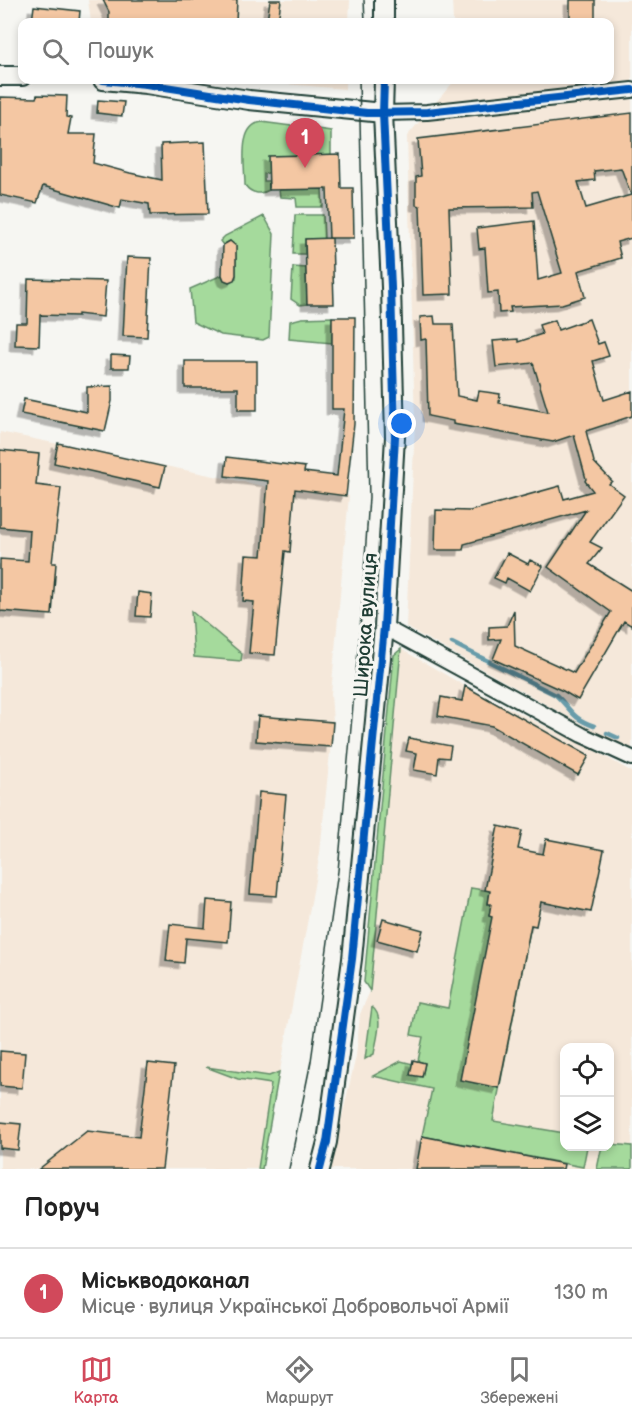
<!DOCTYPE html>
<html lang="uk">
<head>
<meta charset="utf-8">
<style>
  :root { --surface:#fff; --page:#f6f6f6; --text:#222; --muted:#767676; --line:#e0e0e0; --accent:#d1495b }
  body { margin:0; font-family:"Balsamiq Sans",sans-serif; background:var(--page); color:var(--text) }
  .controls { position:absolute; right:18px; bottom:18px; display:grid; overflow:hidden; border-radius:12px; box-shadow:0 3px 9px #0003 }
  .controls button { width:54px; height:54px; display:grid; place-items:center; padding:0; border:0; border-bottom:2px solid var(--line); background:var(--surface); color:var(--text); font:30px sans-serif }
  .you { position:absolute; left:402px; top:424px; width:21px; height:21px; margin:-15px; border:4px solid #fff; border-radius:50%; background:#1a73e8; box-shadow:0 0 0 9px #1a73e833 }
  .badge { display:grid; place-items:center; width:39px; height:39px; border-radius:50%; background:var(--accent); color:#fff; font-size:20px; font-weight:700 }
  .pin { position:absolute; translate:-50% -50px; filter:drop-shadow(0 2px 3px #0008) }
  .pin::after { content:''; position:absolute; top:32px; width:21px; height:18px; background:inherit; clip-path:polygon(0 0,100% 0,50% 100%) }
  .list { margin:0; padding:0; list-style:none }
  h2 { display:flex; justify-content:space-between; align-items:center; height:78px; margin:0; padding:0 24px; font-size:26px }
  h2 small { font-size:20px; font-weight:400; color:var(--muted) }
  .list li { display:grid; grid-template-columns:39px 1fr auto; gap:18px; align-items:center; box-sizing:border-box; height:90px; padding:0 24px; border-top:2px solid var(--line) }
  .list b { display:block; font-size:22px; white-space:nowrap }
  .list p { margin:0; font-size:20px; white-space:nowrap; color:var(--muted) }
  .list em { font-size:20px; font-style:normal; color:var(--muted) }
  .icon { flex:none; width:33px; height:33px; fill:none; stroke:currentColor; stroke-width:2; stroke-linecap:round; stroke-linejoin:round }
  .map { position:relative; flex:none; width:632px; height:1169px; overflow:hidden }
  .search { position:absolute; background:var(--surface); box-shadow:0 3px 9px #0003; left:18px; right:18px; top:18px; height:66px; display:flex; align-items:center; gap:15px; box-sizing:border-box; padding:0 21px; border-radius:12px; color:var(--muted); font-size:22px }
  .sheet { height:168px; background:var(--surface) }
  nav { display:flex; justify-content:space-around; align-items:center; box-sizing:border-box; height:84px; border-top:2px solid var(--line); background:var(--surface); font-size:16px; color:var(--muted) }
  nav a { display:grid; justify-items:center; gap:3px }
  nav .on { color:var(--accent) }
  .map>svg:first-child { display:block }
  .built { fill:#f5e8da; fill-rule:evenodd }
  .green { fill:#a5da9c; stroke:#628c68; stroke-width:1.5 }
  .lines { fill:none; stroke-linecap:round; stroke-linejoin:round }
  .stream { stroke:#679caa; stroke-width:4.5 }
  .building { fill:#f4c7a3; stroke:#1f3d34; stroke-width:1.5; fill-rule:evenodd; filter:url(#shadow) }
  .minor-casing { stroke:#1f3d34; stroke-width:18 }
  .tertiary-casing { stroke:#1f3d34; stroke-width:22 }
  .minor { stroke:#f6f6f2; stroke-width:14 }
  .tertiary { stroke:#f6f6f2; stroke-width:18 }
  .tram { stroke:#1f3d34; stroke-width:1.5 }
  .cycleway-casing { stroke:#f6f6f2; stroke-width:11 }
  .cycleway { stroke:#0057b8; stroke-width:8 }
  .labels { text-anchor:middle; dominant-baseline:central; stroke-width:6; stroke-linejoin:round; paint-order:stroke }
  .street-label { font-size:20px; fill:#1f3d34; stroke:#f6f6f2 }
</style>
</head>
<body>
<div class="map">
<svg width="632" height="1169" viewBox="0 0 632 1169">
  <defs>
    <filter id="shadow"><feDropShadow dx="-5.5" dy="5.5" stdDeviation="0" flood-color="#0004"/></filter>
  </defs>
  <rect width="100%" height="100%" fill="#f6f6f2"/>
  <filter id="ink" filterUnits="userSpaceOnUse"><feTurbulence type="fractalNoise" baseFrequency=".0167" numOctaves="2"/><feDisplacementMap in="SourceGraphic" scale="12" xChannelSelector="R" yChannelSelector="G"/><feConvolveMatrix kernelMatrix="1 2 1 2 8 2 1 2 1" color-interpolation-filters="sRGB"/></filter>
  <g filter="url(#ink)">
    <!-- built -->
    <path class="built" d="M88,0H350L349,22H91Z
      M452,0H632V752L406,627L415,424L407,136L455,80H610V22H453Z
      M239,80H345V89Z
      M0,432L268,487L349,496L331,694L333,722L320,853L262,1169H0Z
      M401,649L465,686L599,753L632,772V1169H330L356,1056L360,1014L370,991ZM564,1048H610V1146H564Z"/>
    <!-- green -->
    <path class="green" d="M262,122C286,126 308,127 331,131V155L264,174V181H269V190C261,195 251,194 245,185C245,166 237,125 262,122Z
      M322,189L323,207H297L296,198L280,197L279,190Z
      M295,215H323L324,239H305V254H293Z
      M264,216L274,234L269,337L263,340L221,335L193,322L190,289L222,275L224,280L229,282L236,278V246L230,241L223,245L220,241L225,236Z
      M293,267L306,268L307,304L300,305L291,299Z
      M332,317V343L289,339L290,321L302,318Z
      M191,611L242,654L241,661L194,657Z
      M401,649L370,991L364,982L394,655Z
      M471,888L490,891L488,903L491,904L489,916L531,925L493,1121L564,1133V1146L587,1147L583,1167L422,1136L432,1089L373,1076L401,1061L413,1064L411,1075L422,1077L425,1063L418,1061L423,1037L411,1035L417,1002L448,1008Z
      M372,1007C385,1016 376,1040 374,1054L365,1059Z
      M206,1067L269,1076L279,1072L262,1169H258L271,1084L238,1079Z
      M610,1144L632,1146V1169H597L601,1150L604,1147L610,1146Z"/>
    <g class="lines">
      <!-- stream -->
      <path class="stream" d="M452,643L556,695C572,710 571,718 594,726
        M607,733L618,738"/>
    </g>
    <!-- building -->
    <path class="building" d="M103,0H237L236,22H109V12Z
      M270,0H281L278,22H267Z
      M570,0H595V22H570Z
      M34,6L80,11L79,22H32Z
      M37,95L67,96L66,117L71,118L68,134H96L93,163L130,173L162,180L161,144L205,142L208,214L150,215L149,204L122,199L120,208L43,186L37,203L0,195V97L36,98Z
      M98,100L124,102L122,116L97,113Z
      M632,113V238L617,242L621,258L578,271L585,297L562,304L510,307L511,312L499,313L498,292L488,293L485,248L479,249L477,228L534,221L538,280L562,273L537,191L532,192L533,207L449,208L452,294L423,295L420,206L416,205V177L421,176L418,139ZM621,168L631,195L586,208L578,182L595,180L594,171Z
      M340,154L341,188H353L354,238H329L327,189L269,190L268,156Z
      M332,238L334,304H307L305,239Z
      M230,241L236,246V275L234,280L229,282L224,280L222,275L223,245Z
      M127,257L151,258L147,337L123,336Z
      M28,279L106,281L103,317L78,314V316L40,315L39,346L15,345L16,323H27Z
      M434,316L435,324H453L457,396L477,400L479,391L500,394L499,403L548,412L533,363L496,367L493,341L518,339V342L542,334L539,325L555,320L558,330L589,319L598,344L604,342L609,356L593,361L604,400L632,391V416L586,431L594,462L612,481L609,484L624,495L590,542L602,548L589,564L632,591V626L624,621L578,700L563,691L493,659L501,639L489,640V627L507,626L514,610L515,646L574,673L611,612L548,567L586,510L464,544L463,550H435L436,510L470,511L560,486L564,499L593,491L585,481L586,479L574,435L553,442L453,424V421L428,416L426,339L421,340L420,317Z
      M332,317H355L354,424L346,496L295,489L290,552L285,551L275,655L249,653L254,602L243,601L246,555L262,556L268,481L225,476L227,457L305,467L304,472L337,476L344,409H332Z
      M111,355L130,356L129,368H111Z
      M185,361H257V410H238V388H185Z
      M112,386V401L105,431L21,414L24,399L87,412V387Z
      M58,443L165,467L160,487L54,463Z
      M0,450L39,454L36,485L61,488L52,563H56L52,615L0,611V559L28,561L30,530L0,527Z
      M507,553L528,564L530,560L543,566L530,591L507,578L505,583L494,578Z
      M138,592L152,594L150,617L136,616Z
      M465,686L589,756L578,775L492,726L438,716L441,697L462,701Z
      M258,716L333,722L331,747L256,741Z
      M409,738L451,746L449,758L439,757L437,774L414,770L417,753L406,751Z
      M259,792L286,795L277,896L250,894Z
      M498,826L522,831L518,849L543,854L546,839L604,850L591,912L541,902L536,926L531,925L499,1088L460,1080L492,917L489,916L491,904H488L490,891L485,890Z
      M207,900L231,902L228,942L186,938L184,963L166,961L170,924L205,928Z
      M383,919L423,930L417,951L377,940Z
      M0,1051L25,1053L22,1088L0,1086Z
      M413,1060L425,1063L422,1077L410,1075Z
      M148,1063L174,1066L162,1169H39L87,1131L139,1137Z
      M0,1122L21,1124L18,1150L0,1148Z
      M422,1136L564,1164L563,1169H416Z"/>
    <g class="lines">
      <defs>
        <path id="minor" d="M383,113L427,112L632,90
          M384,627L582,735L632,758"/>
        <path id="tertiary" d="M384,0V22
          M0,76H22
          M103,80L146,84L249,100L383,113
          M320,1169L327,1142L352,959L384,627L395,437L391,287L383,113L384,80"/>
      </defs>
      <!-- minor casing -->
      <use href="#minor" class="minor-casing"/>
      <!-- tertiary casing -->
      <use href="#tertiary" class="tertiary-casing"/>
      <!-- minor -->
      <use href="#minor" class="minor"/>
      <!-- tertiary -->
      <use href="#tertiary" class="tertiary"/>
      <!-- tram -->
      <path class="tram" d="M364,0L365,22
        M289,1169L311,1061L338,871L361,617L369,497L359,80"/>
      <defs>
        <path id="cycleway" d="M103,80L146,84L249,100L367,113L427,112L632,90
          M320,1169L327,1142L352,959L384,627L395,437L391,287L383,113L384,80"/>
      </defs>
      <!-- cycleway casing -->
      <use href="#cycleway" class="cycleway-casing"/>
      <!-- cycleway -->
      <use href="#cycleway" class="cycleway"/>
    </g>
  </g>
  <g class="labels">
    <!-- street labels -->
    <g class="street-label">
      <text transform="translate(366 625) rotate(-86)">Широка вулиця</text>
    </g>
  </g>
</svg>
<div class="controls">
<button><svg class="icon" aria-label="locate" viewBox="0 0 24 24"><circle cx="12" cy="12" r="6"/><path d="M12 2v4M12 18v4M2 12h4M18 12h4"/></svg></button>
<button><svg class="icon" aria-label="layers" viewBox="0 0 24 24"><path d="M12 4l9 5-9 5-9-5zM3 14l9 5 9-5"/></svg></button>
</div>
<div class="you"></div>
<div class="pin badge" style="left:305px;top:168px">1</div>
<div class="search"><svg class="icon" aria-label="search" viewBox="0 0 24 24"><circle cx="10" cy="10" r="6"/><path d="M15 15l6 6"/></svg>Пошук</div>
</div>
<section class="sheet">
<h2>Поруч<small></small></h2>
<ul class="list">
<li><span class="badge">1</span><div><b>Міськводоканал</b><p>Місце · вулиця Української Добровольчої Армії</p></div><em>130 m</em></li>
</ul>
</section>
<nav>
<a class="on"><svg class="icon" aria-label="map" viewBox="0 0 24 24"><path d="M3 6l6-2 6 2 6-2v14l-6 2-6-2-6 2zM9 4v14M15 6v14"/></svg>Карта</a>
<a><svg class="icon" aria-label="directions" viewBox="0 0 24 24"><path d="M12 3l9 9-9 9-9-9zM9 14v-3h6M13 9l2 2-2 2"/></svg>Маршрут</a>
<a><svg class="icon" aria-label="saved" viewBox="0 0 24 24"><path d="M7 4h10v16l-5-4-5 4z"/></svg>Збережені</a>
</nav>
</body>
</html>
